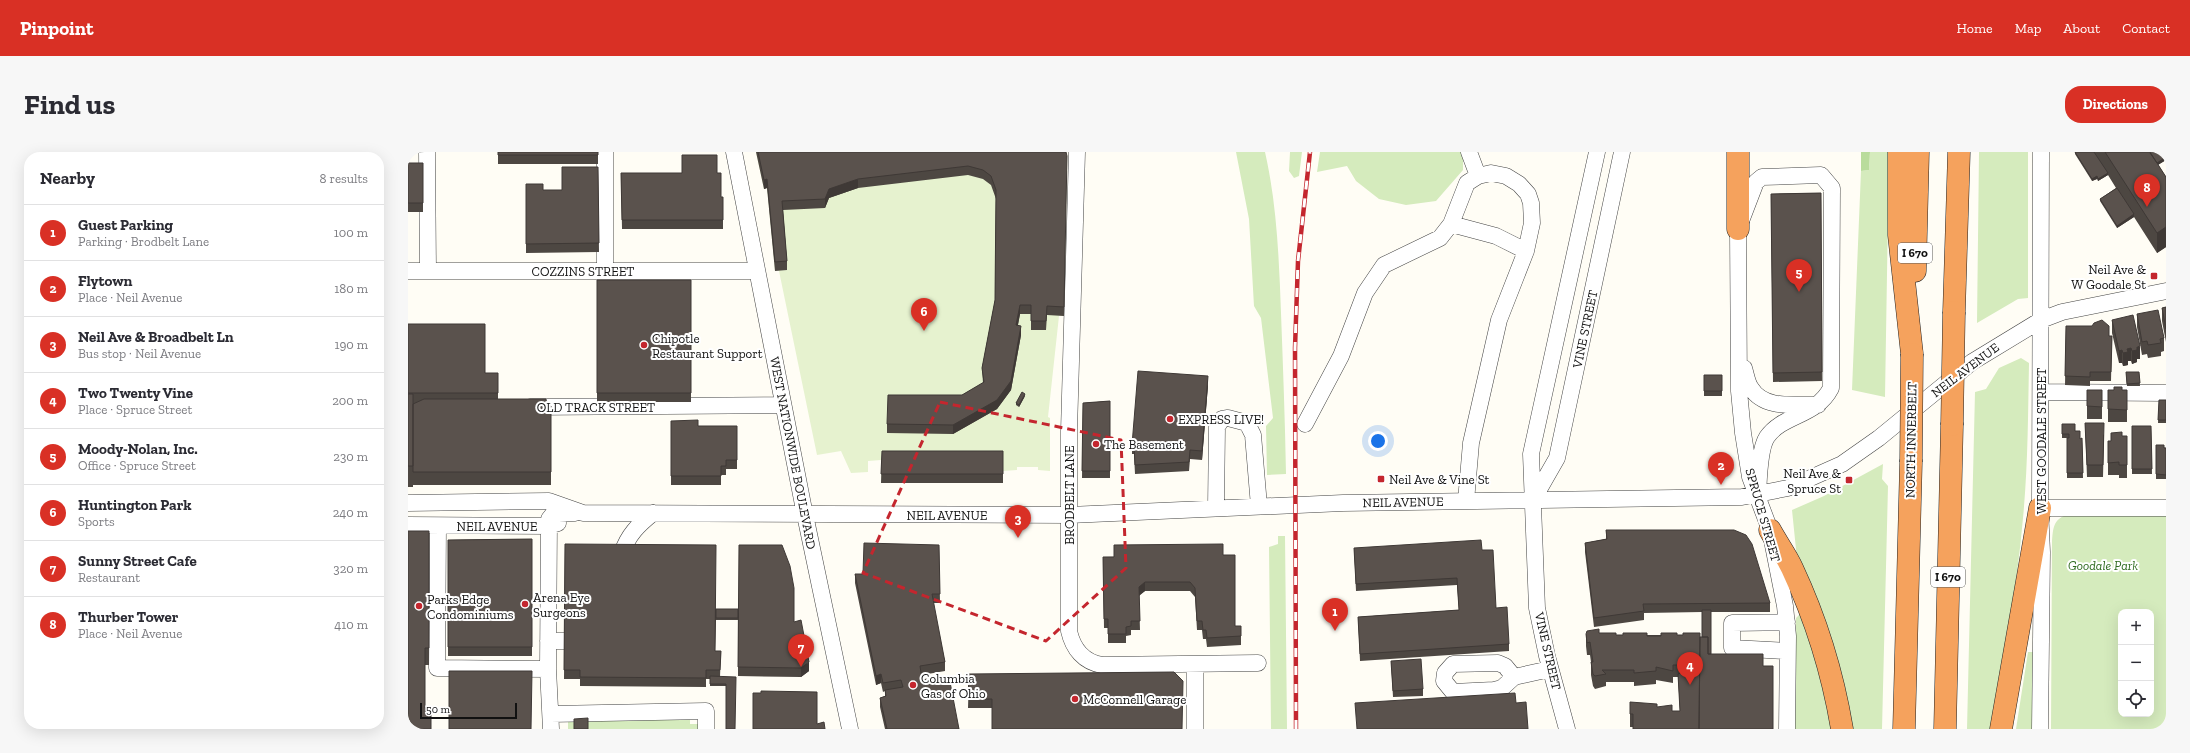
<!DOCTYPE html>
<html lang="en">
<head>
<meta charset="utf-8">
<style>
  :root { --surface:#fff; --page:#f7f7f7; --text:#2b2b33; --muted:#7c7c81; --line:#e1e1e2; --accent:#d93025 }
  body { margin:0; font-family:"Zilla Slab",serif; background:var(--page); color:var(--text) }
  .controls { position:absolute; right:12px; bottom:12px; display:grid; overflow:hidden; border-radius:8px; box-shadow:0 4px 16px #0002 }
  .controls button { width:36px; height:36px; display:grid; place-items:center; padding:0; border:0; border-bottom:1px solid var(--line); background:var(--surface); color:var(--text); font:20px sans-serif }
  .scale { position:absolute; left:12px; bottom:10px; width:97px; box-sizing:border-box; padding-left:4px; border:2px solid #111; border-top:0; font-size:11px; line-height:14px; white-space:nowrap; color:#111; -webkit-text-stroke:3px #fff; paint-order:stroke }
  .you { position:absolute; left:970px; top:289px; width:14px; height:14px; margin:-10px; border:3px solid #fff; border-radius:50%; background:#1a73e8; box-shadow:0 0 0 6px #1a73e833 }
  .badge { display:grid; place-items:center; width:26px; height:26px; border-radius:50%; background:var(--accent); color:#fff; font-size:13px; font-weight:700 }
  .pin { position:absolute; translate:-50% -33px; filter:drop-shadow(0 1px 2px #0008) }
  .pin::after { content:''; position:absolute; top:21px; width:14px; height:12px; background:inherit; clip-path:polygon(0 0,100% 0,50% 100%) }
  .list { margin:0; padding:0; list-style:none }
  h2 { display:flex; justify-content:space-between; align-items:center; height:52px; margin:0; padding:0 16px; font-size:17px }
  h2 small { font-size:13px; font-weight:400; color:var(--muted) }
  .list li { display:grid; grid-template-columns:26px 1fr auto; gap:12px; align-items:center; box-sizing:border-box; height:56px; padding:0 16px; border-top:1px solid var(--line) }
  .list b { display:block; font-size:15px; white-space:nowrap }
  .list p { margin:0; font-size:13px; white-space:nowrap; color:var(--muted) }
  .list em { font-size:13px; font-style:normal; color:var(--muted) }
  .icon { flex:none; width:22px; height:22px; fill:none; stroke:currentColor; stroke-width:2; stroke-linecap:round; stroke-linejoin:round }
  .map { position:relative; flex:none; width:1758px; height:577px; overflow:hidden; border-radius:16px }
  header { display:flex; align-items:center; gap:24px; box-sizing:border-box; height:56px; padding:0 20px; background:var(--accent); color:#fff }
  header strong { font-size:19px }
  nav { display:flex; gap:22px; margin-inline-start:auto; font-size:14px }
  .intro { display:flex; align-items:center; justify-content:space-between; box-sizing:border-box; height:96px; padding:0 24px }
  h1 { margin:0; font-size:28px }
  .button { padding:10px 18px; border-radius:16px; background:var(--accent); color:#fff; font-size:14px; font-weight:700 }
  main { display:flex; gap:24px; padding:0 24px }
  aside { flex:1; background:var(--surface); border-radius:16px; box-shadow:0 4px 16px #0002 }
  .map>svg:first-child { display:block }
  .green { fill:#d5ebbd; fill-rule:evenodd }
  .forest { fill:#b9dc9c }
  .pitch { fill:#e6f2cf }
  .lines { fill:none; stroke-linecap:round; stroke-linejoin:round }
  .minor-casing { stroke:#444; stroke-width:17 }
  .highway-casing { stroke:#222; stroke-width:23 }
  .minor { stroke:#fff; stroke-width:16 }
  .highway { stroke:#f5a25d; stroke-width:22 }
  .rail-casing { stroke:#c4262e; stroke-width:4.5 }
  .rail { stroke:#fff; stroke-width:3; stroke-dasharray:9; stroke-linecap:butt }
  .highway-bridge-casing { stroke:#222; stroke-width:23; stroke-linecap:butt }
  .highway-bridge { stroke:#f5a25d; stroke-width:22 }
  .wall { fill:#4d4742 }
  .shaded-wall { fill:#3f3936 }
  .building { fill:#5a524d; stroke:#3f3936 }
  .marked { fill:none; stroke:#c4262e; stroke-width:3; stroke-dasharray:8 5; stroke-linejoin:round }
  .poi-dot { fill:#c4262e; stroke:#fff; stroke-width:1.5 }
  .labels { text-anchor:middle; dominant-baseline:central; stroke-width:4; stroke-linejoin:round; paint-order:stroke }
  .shield { fill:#fff; stroke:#585858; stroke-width:1 }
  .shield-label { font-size:12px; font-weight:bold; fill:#111 }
  .poi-label { font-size:13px; fill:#111; stroke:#fff; text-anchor:start }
  .street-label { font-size:13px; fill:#111; stroke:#fff }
  .park-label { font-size:13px; font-style:italic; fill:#2f6b1f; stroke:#fff }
</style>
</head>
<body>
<header>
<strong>Pinpoint</strong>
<nav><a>Home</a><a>Map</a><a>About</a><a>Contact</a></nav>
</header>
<div class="intro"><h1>Find us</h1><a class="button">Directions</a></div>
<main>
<aside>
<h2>Nearby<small>8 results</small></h2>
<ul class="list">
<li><span class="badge">1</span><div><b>Guest Parking</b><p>Parking · Brodbelt Lane</p></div><em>100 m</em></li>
<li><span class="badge">2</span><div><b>Flytown</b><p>Place · Neil Avenue</p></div><em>180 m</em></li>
<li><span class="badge">3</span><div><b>Neil Ave &amp; Broadbelt Ln</b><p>Bus stop · Neil Avenue</p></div><em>190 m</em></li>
<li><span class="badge">4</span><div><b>Two Twenty Vine</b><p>Place · Spruce Street</p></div><em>200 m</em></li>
<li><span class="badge">5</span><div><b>Moody-Nolan, Inc.</b><p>Office · Spruce Street</p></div><em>230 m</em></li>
<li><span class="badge">6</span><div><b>Huntington Park</b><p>Sports</p></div><em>240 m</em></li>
<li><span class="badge">7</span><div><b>Sunny Street Cafe</b><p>Restaurant</p></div><em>320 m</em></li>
<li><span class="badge">8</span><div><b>Thurber Tower</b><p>Place · Neil Avenue</p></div><em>410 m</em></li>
</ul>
</aside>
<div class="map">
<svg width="1758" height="577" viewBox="0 0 1758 577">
  <rect width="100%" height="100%" fill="#fffdf5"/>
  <!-- green -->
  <path class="green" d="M828,0H857C869,53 871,107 873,161C875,215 877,268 878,322L859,323L858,274L865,266L853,166L846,154L841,67Z
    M882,0H894L891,24L886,26L881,19Z
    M912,0H1055V18L1028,49L998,53L971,47L948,29L939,14L909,20Z
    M1462,0H1481L1477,245L1444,238L1453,19L1461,18Z
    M1571,0H1620V146L1610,147L1569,171Z
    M1613,206L1621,211C1620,263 1620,314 1615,366C1609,437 1595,507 1584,577H1559L1567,240L1578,237L1591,216Z
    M1475,312L1474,327L1480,334L1474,577H1441L1389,407L1384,358L1416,344Z
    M1658,363H1758V577H1643L1644,390C1645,377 1645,368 1658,363ZM1713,460H1743V562H1713Z
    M870,384H877L879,577H863L861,395L870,392Z
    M1393,461L1409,512L1424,577H1386L1388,466Z
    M1620,500H1625L1626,577H1608Z
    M282,566V572H290V577H160V569Z"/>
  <!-- forest -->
  <path class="forest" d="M1453,0H1462L1461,18L1453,19Z"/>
  <!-- pitch -->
  <path class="pitch" d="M348,0H657L659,13L656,164H651L640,265L642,266V319L630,318V315H609V318L595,319V331H473V308L460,309V320L443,321L433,299L409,303L371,119H367L359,36L356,37Z"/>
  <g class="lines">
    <defs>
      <path id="minor" d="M19,0L20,119
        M197,0V119
        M326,0L397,363L442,577
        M669,0L661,279V479C665,497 676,510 694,513L850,511
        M1061,0L1070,24
        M1043,72L1088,84L1118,99
        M0,119H349
        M1336,216C1338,222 1339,231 1343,236C1356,258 1388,252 1410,253
        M1633,240L1758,241
        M122,255L375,253
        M897,272L933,204L957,141L976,113L1032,86L1043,72L1059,31L1070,24L1083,21L1098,24L1111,32L1120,42L1123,51L1124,71L1118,99L1091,168L1063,291L1058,349
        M1350,343C1351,328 1351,297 1359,285C1375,262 1408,265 1423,236L1424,36L1413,23L1354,25L1348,30L1330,77L1331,239L1335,281L1342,325L1362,378L1377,454L1380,484L1379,577
        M1125,348L1149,306L1214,0
        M0,351L141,349L175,361L661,363L935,351L1334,345L1380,336L1434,312L1471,286L1564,210L1633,168L1654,160L1758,139
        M808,356L809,275L814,267L820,266L839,271L845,283L851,354
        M1632,356H1758
        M0,373L140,374L150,371
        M30,374L29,516L140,517
        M214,401C220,383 230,373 245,361
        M1379,470L1324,471V496L1379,499
        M140,489H156
        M787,512V577
        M1106,525L1094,536L1086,538L1045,540L1036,529L1037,521L1045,512L1090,511L1097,514L1106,525L1142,517
        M143,562L298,559V577
        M143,577L140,517L141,367L145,362L167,361
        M1159,577L1139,504L1129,456L1123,302L1189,0
        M1632,577L1634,400L1632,356L1633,0"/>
      <path id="highway" d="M1491,0V83L1504,202
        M1330,77V0
        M1507,119L1510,0
        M1546,160L1551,0
        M1362,378C1369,391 1378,403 1384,416C1407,465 1425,523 1434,577
        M1496,577L1503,310
        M1537,577L1544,273
        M1593,577L1632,356"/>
    </defs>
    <!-- minor casing -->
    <use href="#minor" class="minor-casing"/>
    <!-- highway casing -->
    <use href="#highway" class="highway-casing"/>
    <!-- minor -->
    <use href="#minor" class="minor"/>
    <!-- highway -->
    <use href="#highway" class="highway"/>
    <defs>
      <path id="rail" d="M888,577L887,196L890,109L902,0"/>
    </defs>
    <!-- rail casing -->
    <use href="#rail" class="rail-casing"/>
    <!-- rail -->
    <use href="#rail" class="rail"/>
    <defs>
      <path id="highway-bridge" d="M1544,273L1546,160
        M1503,310L1504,202"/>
    </defs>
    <!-- highway-bridge casing -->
    <use href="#highway-bridge" class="highway-bridge-casing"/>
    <!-- highway-bridge -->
    <use href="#highway-bridge" class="highway-bridge"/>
  </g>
  <!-- wall -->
  <path class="wall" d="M90,0H190V12H90Z
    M348,0H658L656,164L639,163L638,178H623V162H612L610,173L613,183L603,238L589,257L545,282L479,281V272L554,243L575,231L574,216L587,148L588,47L583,33L575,27L560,23L450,36L421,46L417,56L375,58L379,109V118L367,119L359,36L356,37Z
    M1667,0H1742V1L1758,8L1750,13L1758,25V95L1749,101L1726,65L1709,76L1692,49V47L1708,36L1700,23L1690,29L1689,27L1684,29L1667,2Z
    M0,11H15V60H0Z
    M190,15L191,100L118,101V32L135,38H154Z
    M213,21H309L313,45H315V77H214Z
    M1413,41L1414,229L1365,230L1363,42Z
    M189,128H283V250H189Z
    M1758,155V190L1754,169V156Z
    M1729,162L1756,186V199L1753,200V204L1740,206L1739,202L1734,203L1729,175Z
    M1704,168L1732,207H1729V210L1724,212L1723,209H1720V213L1715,214L1714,211H1711L1704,181Z
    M0,172L77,221H90V247L143,254V333H5V335H0Z
    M1658,174L1701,184H1704L1703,229H1682V234L1657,233Z
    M1718,220H1731L1732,234H1719Z
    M1296,223H1314V244H1296Z
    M800,233L794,308L782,307L781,319L727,322L726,302H724V293Z
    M1679,238H1694V267H1679Z
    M1700,238H1719V270H1700Z
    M617,244L611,255L608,253V251Z
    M1751,248H1758V271H1750Z
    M702,249V326H674L675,251Z
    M263,269L290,274H329V317H318V323H313V333H263Z
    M1677,271L1696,283L1695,325H1679Z
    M1654,272L1667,279L1672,287L1674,286L1675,326H1659V286H1654Z
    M1724,274H1743L1744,322H1724Z
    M1714,284H1719V326H1711V323H1700V289H1703Z
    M1748,293L1758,296V327H1748Z
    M474,299H595V331H473Z
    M1198,378L1362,451V460H1303V502L1355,514L1365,577L1222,575V550L1249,555L1264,559H1272L1270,525H1265V531L1248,528V532L1226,534V530H1198V534L1187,537L1185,534L1183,523V510L1182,503H1179L1178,494V482L1191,481L1208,483H1269L1294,485V460L1236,461V468L1186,475L1177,400V391L1198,387Z
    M21,379V513H17V556L0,577Z
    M124,387V504H40V388Z
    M157,392L308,457L386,470L401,519L393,525L330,524V468H308L307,499H313L312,525H328L318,534H302V527H298V535L172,534V527H156Z
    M531,393L532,451H525L537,510V519L514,523V528L536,532L551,577H477L472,555V546L477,544V539L475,540L473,531L468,533L447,431V422H455Z
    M946,396L1074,398L1088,456L1101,492V499L952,509L950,465L1051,458L1049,433L948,439Z
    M815,403L827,474L833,484V493L799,495L798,487H795L794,478H789L787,445L782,439H737L731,443L732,478H723V483L718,484V491H700V476H696L695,405Z
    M983,509L1015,537V544L985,545Z
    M561,522L774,577L584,556H560Z"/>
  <!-- shaded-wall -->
  <path class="shaded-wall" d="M1758,5V8L1741,18V16Z
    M1700,21V23L1690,29V27Z
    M1689,24V27L1684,29V27Z
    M359,27V36L356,37V28Z
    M450,27V36L421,46L417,56V47L421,37Z
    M1726,62V65L1709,76V74Z
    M1758,75V95L1749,101V81Z
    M612,153V162L608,182V173Z
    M613,174V183L603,238L589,257L545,282V273L589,248Z
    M1732,194V207H1729V210L1724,212V199L1729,195Z
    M1723,196V209H1720V213L1715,214V201L1719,197Z
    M1714,198V211H1711V199Z
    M800,224V233L794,308V299Z
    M617,242V244L611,255V253Z
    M737,430V439L731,444V435Z
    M401,510V519L393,525V516Z
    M473,522V531L468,533V524Z"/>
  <!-- building -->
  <path class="building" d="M90,0H190V3H90Z
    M350,0H658L659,4L656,155L639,154L638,169H623V153H612L608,173L613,174L603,229L589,248L545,273L479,272L480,243H554L576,230L574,216L587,148L588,38L583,24L575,18L560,14L450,27L421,37L417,47L374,49L379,109L367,110L359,27L356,28Z
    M1667,0H1686L1700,21L1690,27L1689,24L1684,27Z
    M1697,0H1742L1758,25V75L1749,81Z
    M1744,0H1758V5L1749,11L1742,1Z
    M274,3H309V21H313V45H315V68H214L213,21H274Z
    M0,11H15V51H0Z
    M154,15H190L191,91L118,92V32H135V38H154Z
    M1709,36L1726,62L1709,74L1692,47Z
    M1413,41L1414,220L1365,221L1363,42Z
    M189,128H283V241H189Z
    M1758,155V177L1754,156Z
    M1750,158L1756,186L1752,187L1753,191L1740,193L1739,189L1734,190L1729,162Z
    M1725,163L1732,194L1729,195V198L1724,199L1723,196L1719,197L1720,200L1715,201L1714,198L1711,199L1704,168Z
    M1694,168L1701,174V184H1704L1703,220H1682V225L1657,224L1658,174H1684L1686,171Z
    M0,172H77V221H90V241H0Z
    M730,219L800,224L794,299L782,298L781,310L727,313L726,293H724Z
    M1718,220H1731L1732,231L1719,232Z
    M1296,223H1314V239H1296Z
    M1706,235H1714V238H1719V258L1700,257V238H1706Z
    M1679,238H1694V255L1679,254Z
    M614,240L617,242L611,253L608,251Z
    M0,242H5V314H0Z
    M16,247H138L139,254H143V320H5V252Z
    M1751,248H1758V268H1750Z
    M702,249V319H674L675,251Z
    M290,268V274H329V308H318V314H313V324H263V269Z
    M1677,271H1696L1695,313H1679Z
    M1654,272H1667V279H1672V287L1674,286L1675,321H1659V286H1661V282H1654Z
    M1724,274H1743L1744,317H1724Z
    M1714,280V284H1719V313H1711V310L1700,311V289H1703V281Z
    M1748,293H1756V296H1758V323L1748,322Z
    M474,299H595V322H473Z
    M1198,378H1326L1338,383L1344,392L1362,451L1235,452L1236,459L1186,466L1177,391L1199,387Z
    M0,379H21V496H17V556L23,555V577H0Z
    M124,387V495H40V388Z
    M1073,388L1074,398H1085L1088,456L1099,455L1101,492L952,502L950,465L1051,458L1049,426L948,432L946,396Z
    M456,391L531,393L532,442H524L537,510L512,514L514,528L534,524L536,532L542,530L551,577H479L472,546L478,544L477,538L495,535L493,528L475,531L473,522L468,524L447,422H455Z
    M157,392L308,393L307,499H313L312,518H298V526L172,525V518H156Z
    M815,392V403H827V474H833V484L799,486L798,478H795L794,469H789L787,436L782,430H737L731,435L732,469H723V474L718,475V482H700V467H696L695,405H706V393Z
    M331,393H374L382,414L386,436V470L393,468L401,510L393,516L330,515Z
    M308,457H330V466H308Z
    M1294,458H1303V502H1300V485H1294Z
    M1191,477V481H1208V483H1215V481H1239V484H1253V481H1269V483H1275V481H1292L1291,577H1225V562H1222V550L1249,552V555L1264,553V559H1272L1270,522L1272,521V513H1265V519L1248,515V519L1226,521V518H1194L1198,522L1187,524L1185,522L1183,510H1185L1182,490L1179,491L1178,482L1179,479Z
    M1292,485H1300V502H1355V514H1365V577H1291Z
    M1013,507L1015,537L985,539L983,509Z
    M41,519H124L123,577H41Z
    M766,520L775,529L774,577H584V547H560L561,522Z
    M302,524L328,525L327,577H318V532H302Z
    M353,539L409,540V572L416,570L417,577H345V541H353Z
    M1107,541L1108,551L1118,550L1120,577H949L947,551Z
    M180,566V577H166V567Z"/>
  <!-- marked area -->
  <path class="marked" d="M532,250L713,288L718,416L638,489L455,421Z"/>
  <!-- markers -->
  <g class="poi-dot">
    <rect x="1742" y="120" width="8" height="8" rx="2"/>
    <circle cx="236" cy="193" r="4"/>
    <circle cx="762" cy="267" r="4"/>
    <circle cx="688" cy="292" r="4"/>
    <rect x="969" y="323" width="8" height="8" rx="2"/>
    <rect x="1437" y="324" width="8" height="8" rx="2"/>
    <circle cx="117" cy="452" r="4"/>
    <circle cx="11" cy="454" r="4"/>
    <circle cx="505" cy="533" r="4"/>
    <circle cx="667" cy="547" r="4"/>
  </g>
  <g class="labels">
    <!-- shield labels -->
    <g class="shield">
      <rect x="1490" y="91" width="34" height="20" rx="3"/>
      <rect x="1523" y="415" width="34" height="20" rx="3"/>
    </g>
    <g class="shield-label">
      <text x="1507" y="101">I 670</text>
      <text x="1540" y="425">I 670</text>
    </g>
    <!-- poi labels -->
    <g class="poi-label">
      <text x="1738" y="117" text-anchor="end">Neil Ave &amp;<tspan x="1738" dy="15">W Goodale St</tspan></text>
      <text x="244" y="186">Chipotle<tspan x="244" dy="15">Restaurant Support</tspan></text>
      <text x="770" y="267">EXPRESS LIVE!</text>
      <text x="696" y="292">The Basement</text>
      <text x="1433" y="321" text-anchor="end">Neil Ave &amp;<tspan x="1433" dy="15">Spruce St</tspan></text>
      <text x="981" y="327">Neil Ave &amp; Vine St</text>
      <text x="125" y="445">Arena Eye<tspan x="125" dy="15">Surgeons</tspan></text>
      <text x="19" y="447">Parks Edge<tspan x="19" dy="15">Condominiums</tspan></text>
      <text x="513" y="526">Columbia<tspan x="513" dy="15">Gas of Ohio</tspan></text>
      <text x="675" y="547">McConnell Garage</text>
    </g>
    <!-- street labels -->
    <g class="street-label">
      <text x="175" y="119">COZZINS STREET</text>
      <text transform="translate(1177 177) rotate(-78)">VINE STREET</text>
      <text transform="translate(1557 218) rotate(-37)">NEIL AVENUE</text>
      <text x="188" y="255">OLD TRACK STREET</text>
      <text transform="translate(1503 288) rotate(-89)">NORTH INNERBELT</text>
      <text transform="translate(1633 289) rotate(-90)">WEST GOODALE STREET</text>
      <text transform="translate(385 301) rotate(79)">WEST NATIONWIDE BOULEVARD</text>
      <text transform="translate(661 343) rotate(-90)">BRODBELT LANE</text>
      <text transform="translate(995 350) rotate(-1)">NEIL AVENUE</text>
      <text x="539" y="363">NEIL AVENUE</text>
      <text transform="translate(1355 363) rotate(74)">SPRUCE STREET</text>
      <text x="89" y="374">NEIL AVENUE</text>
      <text transform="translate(1140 499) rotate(77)">VINE STREET</text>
    </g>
    <!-- park labels -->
    <g class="park-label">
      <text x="1695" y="413">Goodale Park</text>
    </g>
  </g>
</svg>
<div class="controls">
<button>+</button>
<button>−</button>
<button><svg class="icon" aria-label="locate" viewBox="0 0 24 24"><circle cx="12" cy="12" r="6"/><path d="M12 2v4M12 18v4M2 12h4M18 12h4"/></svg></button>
</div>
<div class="scale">50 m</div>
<div class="you"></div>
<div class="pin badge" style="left:927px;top:479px">1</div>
<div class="pin badge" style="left:1313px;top:333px">2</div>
<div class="pin badge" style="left:610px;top:386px">3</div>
<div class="pin badge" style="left:1282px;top:533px">4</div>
<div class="pin badge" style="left:1391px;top:140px">5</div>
<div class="pin badge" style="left:516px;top:179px">6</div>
<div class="pin badge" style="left:393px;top:515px">7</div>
<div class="pin badge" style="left:1739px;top:55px">8</div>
</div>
</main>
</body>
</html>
